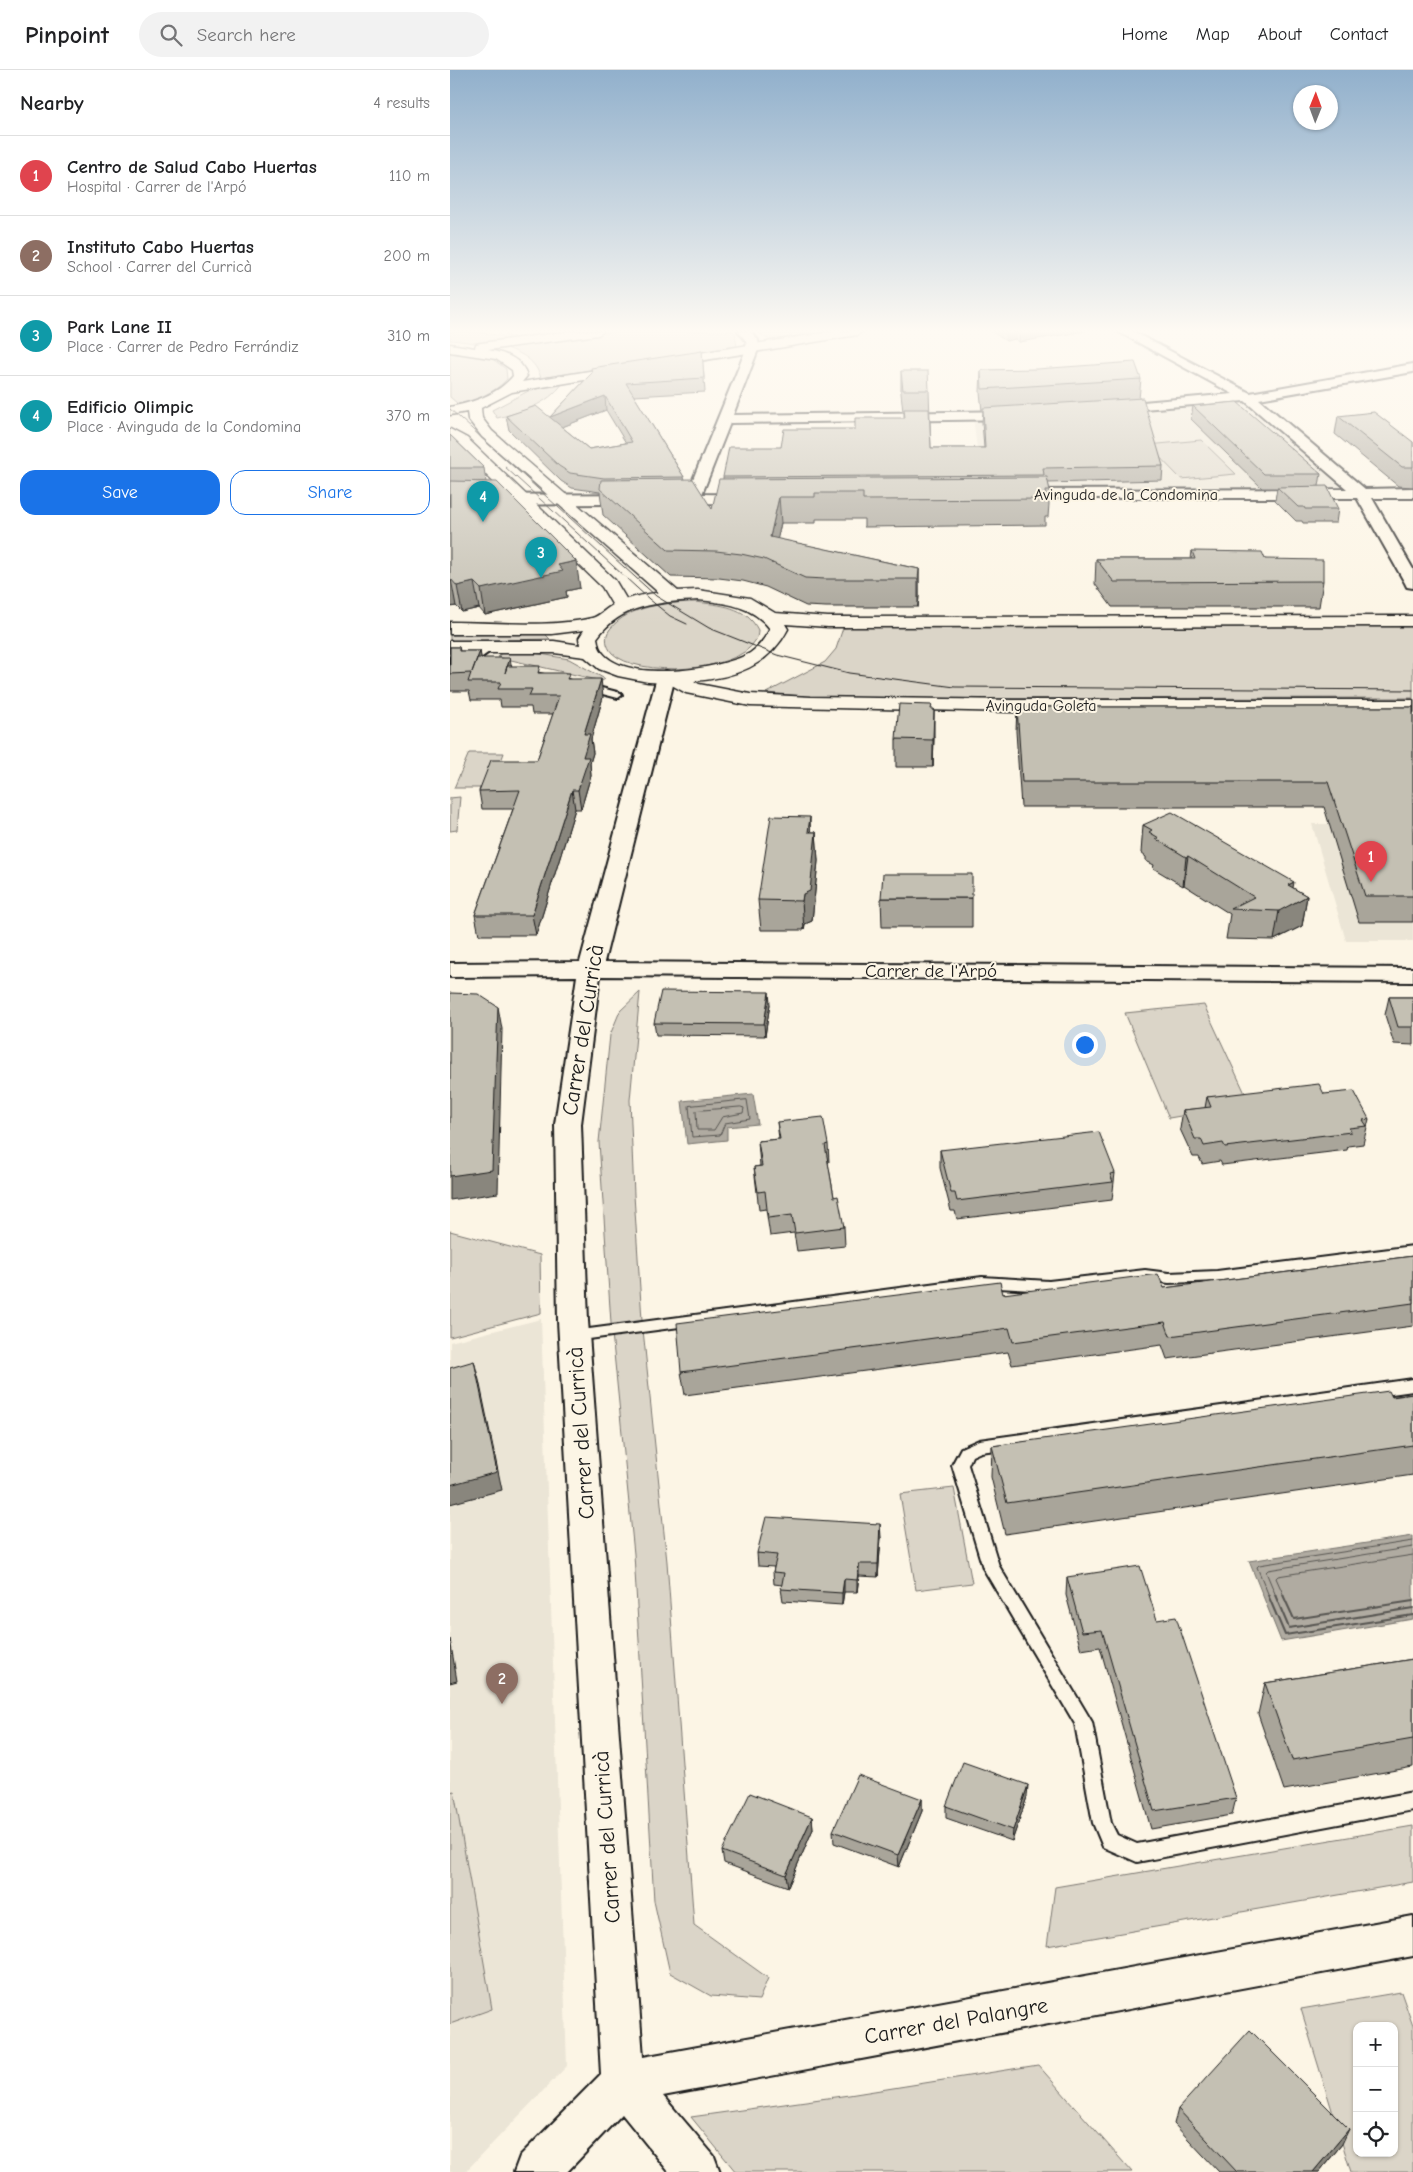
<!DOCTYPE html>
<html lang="en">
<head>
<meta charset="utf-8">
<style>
  :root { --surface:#fff; --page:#f2f2f2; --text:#202124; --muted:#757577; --line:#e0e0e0; --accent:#1a73e8 }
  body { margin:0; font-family:"Comic Neue",sans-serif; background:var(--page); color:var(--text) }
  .controls { position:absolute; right:15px; bottom:15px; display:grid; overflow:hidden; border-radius:10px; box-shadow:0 1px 4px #0004 }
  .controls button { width:45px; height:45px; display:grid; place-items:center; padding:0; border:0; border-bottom:1px solid var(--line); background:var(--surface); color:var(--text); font:25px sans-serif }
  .compass { position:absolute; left:843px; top:15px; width:45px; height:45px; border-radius:50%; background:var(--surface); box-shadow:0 1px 4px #0004; rotate:1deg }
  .you { position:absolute; left:634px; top:974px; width:18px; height:18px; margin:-12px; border:4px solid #fff; border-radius:50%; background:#1a73e8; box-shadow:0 0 0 8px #1a73e833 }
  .badge { display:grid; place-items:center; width:32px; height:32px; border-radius:50%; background:var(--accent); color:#fff; font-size:16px; font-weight:700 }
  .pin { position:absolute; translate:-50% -41px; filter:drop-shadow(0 1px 2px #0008) }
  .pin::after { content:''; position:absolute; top:26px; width:18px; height:15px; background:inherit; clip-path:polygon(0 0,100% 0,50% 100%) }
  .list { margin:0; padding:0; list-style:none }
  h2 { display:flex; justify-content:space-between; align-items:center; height:65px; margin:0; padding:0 20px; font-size:21px }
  h2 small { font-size:16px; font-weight:400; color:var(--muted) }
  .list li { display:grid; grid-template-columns:32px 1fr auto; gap:15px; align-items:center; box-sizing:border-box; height:80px; padding:0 20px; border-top:1px solid var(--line) }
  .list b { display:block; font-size:19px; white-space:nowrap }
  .list p { margin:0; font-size:16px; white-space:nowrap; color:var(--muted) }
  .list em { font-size:16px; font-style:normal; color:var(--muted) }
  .actions { display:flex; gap:10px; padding:15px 20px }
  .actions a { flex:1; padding:11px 0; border:1px solid var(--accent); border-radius:15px; text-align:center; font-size:18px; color:var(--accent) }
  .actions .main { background:var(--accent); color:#fff }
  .icon { flex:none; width:28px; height:28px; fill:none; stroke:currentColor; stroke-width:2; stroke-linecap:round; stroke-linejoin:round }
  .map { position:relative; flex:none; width:963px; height:2102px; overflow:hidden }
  header { display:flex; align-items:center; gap:30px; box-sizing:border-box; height:70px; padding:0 25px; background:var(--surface); border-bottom:1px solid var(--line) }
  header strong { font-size:24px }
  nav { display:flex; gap:28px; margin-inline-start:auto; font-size:18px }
  .search { width:350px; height:45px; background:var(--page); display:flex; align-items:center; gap:12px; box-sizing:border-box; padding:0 18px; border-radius:28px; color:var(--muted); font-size:19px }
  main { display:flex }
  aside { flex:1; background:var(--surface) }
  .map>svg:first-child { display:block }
  .built { fill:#ebe5d6 }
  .green { fill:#dbd5c8; stroke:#7c7872; fill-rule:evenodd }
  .water { fill:#b0aba1; stroke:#75726c }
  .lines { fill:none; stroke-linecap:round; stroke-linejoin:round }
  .shore-far1 { stroke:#575551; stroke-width:1 }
  .shore { stroke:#575551; stroke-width:2 }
  .service-casing { stroke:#1c1c1c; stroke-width:4 }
  .minor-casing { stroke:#1c1c1c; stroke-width:4 }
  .tertiary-casing { stroke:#1c1c1c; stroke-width:3 }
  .secondary-casing { stroke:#1c1c1c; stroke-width:3 }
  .service { fill:#fcf5e5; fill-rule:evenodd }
  .minor { fill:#fcf5e5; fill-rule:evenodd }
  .tertiary { fill:#fcf5e5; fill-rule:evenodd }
  .secondary { fill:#fcf5e5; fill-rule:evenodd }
  .tram { stroke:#1c1c1c; stroke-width:1 }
  .wall { fill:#a9a59a; stroke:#1c1c1c; fill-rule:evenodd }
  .shaded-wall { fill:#89867d; stroke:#1c1c1c }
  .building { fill:#c4c0b3; stroke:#1c1c1c }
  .labels { text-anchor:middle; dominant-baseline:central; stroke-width:4; stroke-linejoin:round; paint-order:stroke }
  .far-street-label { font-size:16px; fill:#1c1c1c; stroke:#fcf5e5 }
  .street-label { font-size:19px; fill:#1c1c1c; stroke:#fcf5e5 }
  .near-street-label { font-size:22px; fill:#1c1c1c; stroke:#fcf5e5 }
</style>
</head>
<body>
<header>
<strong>Pinpoint</strong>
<div class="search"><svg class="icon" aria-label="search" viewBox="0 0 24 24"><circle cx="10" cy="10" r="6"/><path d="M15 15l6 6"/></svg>Search here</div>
<nav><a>Home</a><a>Map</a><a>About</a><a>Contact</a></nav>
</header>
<main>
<aside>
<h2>Nearby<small>4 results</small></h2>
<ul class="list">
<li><span class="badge" style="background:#e0444e">1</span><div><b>Centro de Salud Cabo Huertas</b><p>Hospital · Carrer de l'Arpó</p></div><em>110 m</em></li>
<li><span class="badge" style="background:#8d6e63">2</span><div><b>Instituto Cabo Huertas</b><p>School · Carrer del Curricà</p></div><em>200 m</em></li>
<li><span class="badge" style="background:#0f9aa8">3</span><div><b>Park Lane II</b><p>Place · Carrer de Pedro Ferrándiz</p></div><em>310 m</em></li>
<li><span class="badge" style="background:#0f9aa8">4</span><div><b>Edificio Olimpic</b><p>Place · Avinguda de la Condomina</p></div><em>370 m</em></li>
</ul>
<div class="actions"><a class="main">Save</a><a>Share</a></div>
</aside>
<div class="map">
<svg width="963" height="2102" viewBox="0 0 963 2102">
  <rect width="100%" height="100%" fill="#fcf5e5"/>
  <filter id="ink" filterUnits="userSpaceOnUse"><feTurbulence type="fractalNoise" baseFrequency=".02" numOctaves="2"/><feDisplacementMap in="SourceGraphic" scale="10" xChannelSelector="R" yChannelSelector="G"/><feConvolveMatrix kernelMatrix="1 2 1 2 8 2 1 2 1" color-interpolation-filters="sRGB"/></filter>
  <g filter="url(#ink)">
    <!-- built -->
    <path class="built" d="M798,327L912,424L533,426L523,347Z
      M862,754H963V871H896Z
      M91,1249L117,1996L15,2102H0V1272Z"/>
    <!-- green -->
    <path class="green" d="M14,261L65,267C49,280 19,271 0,270V262Z
      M169,261H283L285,263L287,277L91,308C85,290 73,284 57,278Z
      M306,261H384L320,270Z
      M0,282L41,288L56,299L57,309C43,324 27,329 8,334L0,327Z
      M113,313C97,335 72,342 47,348L42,340L86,317Z
      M751,370L786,404L731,409L698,375Z
      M245,532C270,535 296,536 308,560C308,564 307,569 305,571C287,603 187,608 162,583C156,576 154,567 160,559C179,535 217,533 245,532Z
      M423,556H963V628L392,629L316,623L375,592L386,579L393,558Z
      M95,564L100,569L0,571V565Z
      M51,583H85L119,589L155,609L152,611L48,587Z
      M19,683H54L41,718H4Z
      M10,727L7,760L0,761V728Z
      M190,922L180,1030L184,1125L192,1250L217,1492L244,1855L318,1908L309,1930L261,1926L220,1903L204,1831L184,1484L161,1253L149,1072L160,965L170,941Z
      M754,935L800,1034L719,1048L675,943Z
      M0,1161L90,1185L91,1243L0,1267Z
      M504,1418L522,1513L466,1520L450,1424Z
      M4,1721L42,1939L0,1954V1722Z
      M963,1756V1812L597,1876L605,1817Z
      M951,1922L963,1956V2102H901L851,1939ZM907,1956H944V2083H907Z
      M588,1995L682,2102H286L241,2047L399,2025Z"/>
    <!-- water -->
    <path class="water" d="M303,1024L308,1054L277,1057V1070L237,1074L232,1031Z
      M963,1466V1549L831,1571L799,1491Z"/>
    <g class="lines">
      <!-- shore-far1 -->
      <path class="shore-far1" d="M297,1030L300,1049L275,1053L270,1065L242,1067L239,1036Z
        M291,1037L294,1038L293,1043L272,1047L264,1060H247L246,1041Z
        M819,1526L807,1497L809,1495L963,1471
        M826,1526L816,1502L818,1500L963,1477
        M834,1526L826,1508L828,1506L963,1485"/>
      <!-- shore -->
      <path class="shore" d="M818,1525L835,1565L963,1545
        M825,1525L839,1558L963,1538
        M833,1525L844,1549L963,1531"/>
      <defs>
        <path id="service" d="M39,575L46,577L25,592L0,593V587H20Z
          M136,614L171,623L172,625L168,628L133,619L132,617Z
          M963,1176V1186L767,1211L719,1213L695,1210L599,1221L532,1217L124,1271L119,1270L117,1266L119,1262L124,1261L532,1207L599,1211L695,1200L719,1203L767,1201Z
          M963,1309V1321L531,1382L522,1386L518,1395L549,1496L642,1652L661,1753L667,1765L687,1774L963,1722V1740L687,1792L653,1777L643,1753L625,1654L533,1498L502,1395L511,1378L529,1370Z"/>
        <path id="minor" d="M288,261H300L308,270L309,277L283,345L568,341L575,345L568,349L280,353L252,424L304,425L307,428L304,431L299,433L0,435V425L237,424L297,277L296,271Z
          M667,261H682L800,323L963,294V302L809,329L915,419L963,418V428H922L963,499V518L957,517L955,513L907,428H558L555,425L558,422L563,420L897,419L795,331L654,342L652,339L654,336L659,335L783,324Z
          M216,601L223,603L225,607L154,892L963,898V912L150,906L131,1054L138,1251L193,1987L963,1846V1886L213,2026L264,2086L270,2102H219L172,2044L117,2102H64L70,2086L151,2004L108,1251L105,1054L127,906L0,907V893L130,892L207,607L209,603Z"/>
        <path id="tertiary" d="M122,261H154L148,265L38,280C54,283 72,288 77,306L72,312L385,261H413L407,265L62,322L31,338L32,348L42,361L229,522L232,526L229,530H217L32,367L18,349L17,342L0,345V337C24,332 47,325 63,306L62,300L46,289L0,282V274L25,278L26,274L31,273Z
          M0,359L17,368L165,510L181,537L178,541H166L152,517L0,370Z"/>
        <path id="secondary" d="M248,520L300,528L325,543L378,547L963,546V556L378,557L335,554L338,559C319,596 284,608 244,611L249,614L300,624L361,627L563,630H963V642H563L300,636L236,623L218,613L198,612L168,606L149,599L135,587L104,583H0V571H104L130,575L129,568L134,560L102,564H0V552C43,552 102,558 142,548C150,546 157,537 165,534C190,522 220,521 248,520ZM248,530C275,533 302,535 320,559C315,568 309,577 300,583C271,600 170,615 150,579C148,576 148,571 147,568C171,534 210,532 248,530Z"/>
      </defs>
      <!-- service casing -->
      <use href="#service" class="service-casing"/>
      <!-- minor casing -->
      <use href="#minor" class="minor-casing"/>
      <!-- tertiary casing -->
      <use href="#tertiary" class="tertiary-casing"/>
      <!-- secondary casing -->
      <use href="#secondary" class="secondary-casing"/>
      <!-- service -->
      <use href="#service" class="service"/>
      <!-- minor -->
      <use href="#minor" class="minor"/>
      <!-- tertiary -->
      <use href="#tertiary" class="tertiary"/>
      <!-- secondary -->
      <use href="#secondary" class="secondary"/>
      <!-- tram -->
      <path class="tram" d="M0,339L206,526L259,558L327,585L399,603L505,617L963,620
        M54,396L199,529L220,546L237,554"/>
    </g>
    <!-- wall -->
    <path class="wall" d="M541,261H635L569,272L565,269L556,271Z
      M252,281L255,322L184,326L234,407L235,409L262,439L273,409V407L331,377L405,359L454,348V342H453L451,323V301L479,320L481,378H534L532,352L533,341H532L530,322L531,300L691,309L689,329L713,396L712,410L598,413L600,421L598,447H595V455L414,457V449H366V453H331L327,469L469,499V526L468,537H376L356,536L316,517L293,511L269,508L221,507L153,445L150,422L122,418L111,411L59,360L56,346L100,347L138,307ZM156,340L176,373L139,379L112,357Z
      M743,336L871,404L869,416L888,439L886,453H853L852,451H846L825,430L827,418H812L741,349Z
      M888,346L963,372V417L948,416L885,364Z
      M0,365L34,398L36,412L130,518L116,521L117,527L35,545L29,538L12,542L6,536L0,537Z
      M742,481L815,489L873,511L869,537H662L645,514L646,489H741Z
      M0,577H9L10,581H30L31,588L61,596L120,609L153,627L141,669L143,683L140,693L141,705L131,739H125L86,865H29L25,845L63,739H32L29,721L87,690L103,644H82L81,637H51L50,630H21L19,621H0Z
      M567,637H963V852H909L874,737H571L566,661Z
      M484,666L483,697H446V669Z
      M693,755L843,818L857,826L852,856L824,870L776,869L780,844L734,815L733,816L703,798L704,795L696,791V787L691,783Z
      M361,762H366L368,791L362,851L355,854L354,860H311L308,830Z
      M431,828H522V857H432Z
      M939,927H963V975L944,974L935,945Z
      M320,934L315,966L206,965L204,953Z
      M874,1024L919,1049L913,1074L898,1076L897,1080L772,1095L770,1091L752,1094L749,1087H743L730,1059L733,1040L755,1038L757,1027Z
      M327,1052L378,1074L379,1092L378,1093L384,1127L394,1157L395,1176L347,1181L344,1163L320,1166L316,1139L309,1140L304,1097L310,1096L308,1071L329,1069Z
      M490,1080L665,1103L662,1130L507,1149L505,1141H501L490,1098Z
      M963,1186V1256L717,1289L712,1275L562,1295L558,1282L235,1325L231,1302L553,1224L714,1218Z
      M963,1324V1405L555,1464L541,1407L542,1376Z
      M431,1467L428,1507L409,1506L407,1522H394L392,1535L333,1531L331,1519L332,1515L324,1514L323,1502L324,1497L308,1496L307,1483Z
      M617,1507L786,1728L782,1745L701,1759L650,1577L631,1580L616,1525Z
      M963,1589V1697L834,1720L808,1644L815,1613Z
      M577,1727L562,1771L496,1748V1736Z
      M472,1729V1741L449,1797L384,1773L383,1761Z
      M362,1747L363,1759L338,1817L274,1793L272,1781Z
      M728,2039L892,2074L869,2102H769L724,2054Z"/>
    <!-- shaded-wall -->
    <path class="shaded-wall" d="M556,261H566L565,269L556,271Z
      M570,261H635L569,272Z
      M155,326L156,340L102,361L100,347Z
      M329,427L331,453L322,494L320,467Z
      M126,491L130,518L116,521L117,527L35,545L31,519L108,495Z
      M469,499V526L468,537V509Z
      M1,509L6,536L0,537V510Z
      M24,512L29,538L12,542L7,516Z
      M30,581L33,598L22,602Z
      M60,588L63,606L55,603Z
      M151,609L153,627L141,669L143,683L140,693L141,705L131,739L128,720L133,687L134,664Z
      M484,639V666L483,697V670Z
      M122,720L125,739L86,865L82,845Z
      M360,747L361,775L358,762Z
      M366,762L368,791L362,851L355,854L354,860L352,831L353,824Z
      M738,786L734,815L733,816L736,787Z
      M844,812L840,835L857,826L852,856L824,870L829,841L838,815Z
      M319,922L320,934L315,966L314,954Z
      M48,937L52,959L48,1123L0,1130V1106Z
      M24,1291L29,1310L52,1420L0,1434V1415Z
      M430,1454L431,1467L428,1507V1494Z
      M409,1494V1506L407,1522V1510Z
      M394,1509V1522L392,1535V1523Z
      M0,1569L7,1611L0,1613Z
      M578,1715L577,1727L562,1771L563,1760Z
      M472,1729V1741L449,1797L448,1785Z
      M362,1747L363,1759L338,1817L336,1805Z
      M899,2059L892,2074L869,2102H863Z"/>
    <!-- building -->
    <path class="building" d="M252,281L254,308L176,313L234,407L154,408L120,403L109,396L56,346L86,336L139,379L182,372L155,326L100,347L138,307L142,303L141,298Z
      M685,292L691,309L532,319L531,300L587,299Z
      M451,301H478L479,320H453Z
      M693,328L713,396L593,398L594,405L273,407L279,377H331L334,359H405V348H455L454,339H479L481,378H535L533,338Z
      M787,332L871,404H814L743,336Z
      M924,342L963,372V397H952L888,346Z
      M0,365L34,398H0Z
      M597,407L600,421H595L596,429L413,430V423H365V427H329L320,467L469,499L468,509H375L355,508L314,489L291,484L266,481L218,480L150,419L151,410L243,409L262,439L269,409Z
      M0,411L47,412L126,491L108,495L113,501L31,519L24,512L7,516L1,509L0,510Z
      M877,416L888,439H855L854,437H848L827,417Z
      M742,481L812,482L815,489L873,490V511L664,512L646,489H745Z
      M0,577H9V581H30L22,602L27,588H60L55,603L57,596H90L88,603H120L117,609H151L134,664H140L133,687H139L128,720H122L82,845H25L70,720L29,721L41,690H87L109,626H79L82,619H48L51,612H18L21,603L0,604Z
      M449,634L482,635L481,639H484L483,670L446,669Z
      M567,637H963V826H915L878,712H572Z
      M722,742L844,812L838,815L857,826L829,841L780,839L804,827L738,786L736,787L706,769L709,768L699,762L702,760L693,755Z
      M321,746L360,747L358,762H366L360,821L353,824L352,831L308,830Z
      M433,804H522V828H431Z
      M211,921L319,922L314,954L204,953Z
      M0,923L28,924L48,937L42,1100L0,1106Z
      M939,927H963V957H948Z
      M869,1014L874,1024L904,1021L919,1049L913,1050L917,1056L899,1058L901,1062L775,1077L773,1073L754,1076L751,1069H745L733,1040L761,1037L757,1027Z
      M373,1047L378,1074L375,1075L384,1127L388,1126L394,1157L345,1163L342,1145L318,1148L315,1121L308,1122L304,1097L312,1096L308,1071L330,1069L327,1052Z
      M649,1062L665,1103L660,1104L663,1112L507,1131L505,1123H501L490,1080Z
      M963,1186V1233L720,1266L715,1252L563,1272L559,1258L231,1302L227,1253L550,1212L553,1224L708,1204L714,1218Z
      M24,1291L47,1402L0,1415V1298Z
      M939,1321L942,1327L963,1324V1375L557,1433L542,1376Z
      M316,1447L430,1454L428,1494H409L407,1510L394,1509L392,1523L331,1519L334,1503L323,1502L327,1485L307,1483Z
      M690,1496L707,1550L726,1547L786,1728L704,1741L652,1560L632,1562L617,1507Z
      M963,1589V1669L842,1690L815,1613Z
      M513,1692L578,1715L563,1760L496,1736Z
      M408,1705L472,1729L448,1785L383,1761Z
      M300,1723L362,1747L336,1805L272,1781Z
      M800,1960L899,2059L863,2102H787L728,2039Z"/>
  </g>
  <!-- sky -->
  <linearGradient id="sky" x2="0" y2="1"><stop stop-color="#91b0cc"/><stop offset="0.47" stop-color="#fefaf3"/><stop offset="1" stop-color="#fefaf3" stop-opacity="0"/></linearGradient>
  <rect width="963" height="555" fill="url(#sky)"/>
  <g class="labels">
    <!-- far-street labels -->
    <g class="far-street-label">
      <text x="676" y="425">Avinguda de la Condomina</text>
      <text x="591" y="636">Avinguda Goleta</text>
    </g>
    <!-- street labels -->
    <g class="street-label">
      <text x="481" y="901">Carrer de l'Arpó</text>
    </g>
    <!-- near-street labels -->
    <g class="near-street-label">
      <text transform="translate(133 960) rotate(-81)">Carrer del Curricà</text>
      <text transform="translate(131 1363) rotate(-94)">Carrer del Curricà</text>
      <text transform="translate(157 1767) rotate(-94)">Carrer del Curricà</text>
      <text transform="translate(506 1951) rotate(-10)">Carrer del Palangre</text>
    </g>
  </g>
</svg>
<div class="controls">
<button>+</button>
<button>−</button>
<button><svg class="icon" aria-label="locate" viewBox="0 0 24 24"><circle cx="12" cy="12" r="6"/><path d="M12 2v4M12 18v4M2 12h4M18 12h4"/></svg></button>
</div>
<svg class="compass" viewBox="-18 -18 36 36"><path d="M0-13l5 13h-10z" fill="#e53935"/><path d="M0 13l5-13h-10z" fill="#757577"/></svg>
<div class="you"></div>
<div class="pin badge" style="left:921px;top:812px;background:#e0444e">1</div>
<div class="pin badge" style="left:52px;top:1634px;background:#8d6e63">2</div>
<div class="pin badge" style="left:91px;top:508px;background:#0f9aa8">3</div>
<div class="pin badge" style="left:33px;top:452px;background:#0f9aa8">4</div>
</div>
</main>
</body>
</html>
